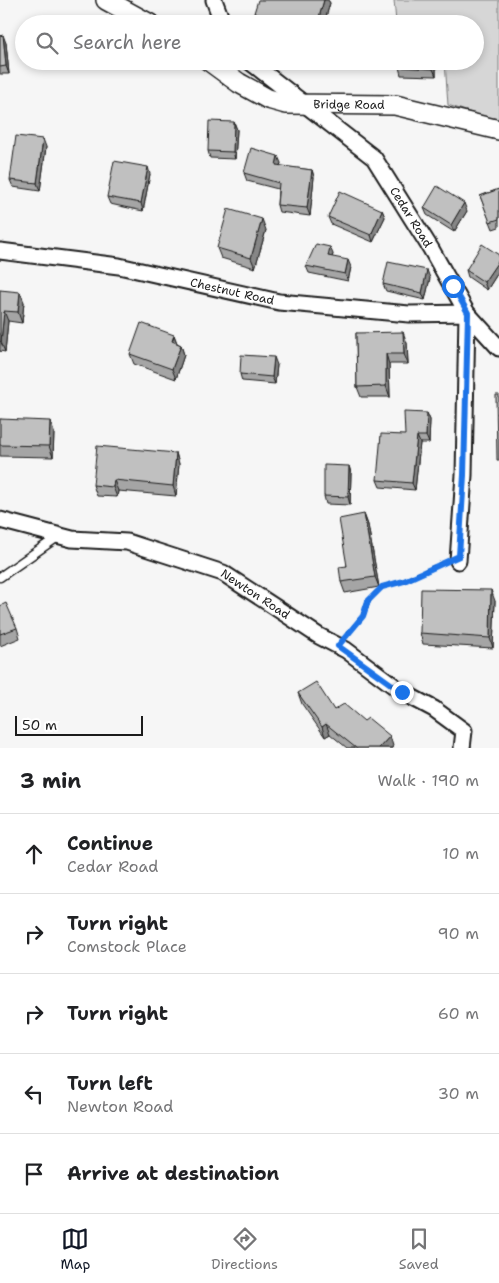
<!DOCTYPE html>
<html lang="en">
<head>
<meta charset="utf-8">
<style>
  :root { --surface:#fff; --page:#f2f2f2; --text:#202124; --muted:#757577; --line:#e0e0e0; --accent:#111827 }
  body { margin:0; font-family:"Shantell Sans",sans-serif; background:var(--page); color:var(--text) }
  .scale { position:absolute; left:15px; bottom:12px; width:128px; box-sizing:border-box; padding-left:5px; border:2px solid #1c1c1c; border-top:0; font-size:14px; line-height:18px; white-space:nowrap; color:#1c1c1c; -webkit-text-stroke:4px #fff; paint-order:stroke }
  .stop { position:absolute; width:15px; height:15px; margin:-11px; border:4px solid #1a73e8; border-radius:50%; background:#fff }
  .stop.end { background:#1a73e8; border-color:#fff; box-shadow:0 1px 5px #0008 }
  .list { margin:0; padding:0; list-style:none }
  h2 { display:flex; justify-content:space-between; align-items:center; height:65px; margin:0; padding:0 20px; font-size:21px }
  h2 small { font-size:16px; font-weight:400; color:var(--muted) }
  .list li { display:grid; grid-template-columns:32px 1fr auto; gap:15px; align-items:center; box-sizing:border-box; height:80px; padding:0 20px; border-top:1px solid var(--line) }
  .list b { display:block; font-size:19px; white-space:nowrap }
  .list p { margin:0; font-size:16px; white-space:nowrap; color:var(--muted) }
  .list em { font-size:16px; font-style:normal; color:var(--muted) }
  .icon { flex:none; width:28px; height:28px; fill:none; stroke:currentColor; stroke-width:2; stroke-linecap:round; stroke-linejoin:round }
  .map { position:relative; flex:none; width:499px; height:748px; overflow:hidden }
  .search { position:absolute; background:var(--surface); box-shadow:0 2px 8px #0003; left:15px; right:15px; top:15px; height:55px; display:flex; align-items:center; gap:12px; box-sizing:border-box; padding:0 18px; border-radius:28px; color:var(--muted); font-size:19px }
  .sheet { height:465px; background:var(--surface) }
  nav { display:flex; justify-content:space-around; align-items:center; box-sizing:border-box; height:70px; border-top:1px solid var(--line); background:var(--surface); font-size:14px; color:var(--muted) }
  nav a { display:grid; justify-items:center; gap:2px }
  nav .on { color:var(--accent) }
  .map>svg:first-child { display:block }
  .green { fill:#d6d6d6; stroke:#797979 }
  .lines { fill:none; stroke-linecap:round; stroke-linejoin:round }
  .service-casing { stroke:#1c1c1c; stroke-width:11 }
  .minor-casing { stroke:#1c1c1c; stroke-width:19 }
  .tertiary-casing { stroke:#1c1c1c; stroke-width:22 }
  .path { stroke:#1c1c1c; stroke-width:3; stroke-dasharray:4 4; stroke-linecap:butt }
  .service { stroke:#fff; stroke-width:8 }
  .minor { stroke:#fff; stroke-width:15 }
  .tertiary { stroke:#fff; stroke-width:19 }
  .wall { fill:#a5a5a5; stroke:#1c1c1c }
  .shaded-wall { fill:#868686; stroke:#1c1c1c }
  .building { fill:#c0c0c0; stroke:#1c1c1c }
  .route { stroke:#1a73e8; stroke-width:6 }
  .labels { text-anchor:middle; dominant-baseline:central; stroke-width:5; stroke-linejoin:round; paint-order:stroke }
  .street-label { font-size:12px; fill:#1c1c1c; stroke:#fff }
</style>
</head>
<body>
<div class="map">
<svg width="499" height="748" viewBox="0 0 499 748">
  <rect width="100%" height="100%" fill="#f6f6f6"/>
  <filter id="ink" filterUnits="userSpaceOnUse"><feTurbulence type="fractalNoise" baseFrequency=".02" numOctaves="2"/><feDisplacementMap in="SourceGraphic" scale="10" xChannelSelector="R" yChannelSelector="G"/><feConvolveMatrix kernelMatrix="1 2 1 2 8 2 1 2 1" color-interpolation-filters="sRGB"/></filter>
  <g filter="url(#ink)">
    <!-- green -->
    <path class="green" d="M394,0H499V122L448,105L445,61H475V24L396,22Z"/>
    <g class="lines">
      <defs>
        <path id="service" d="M0,577L59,536"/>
        <g id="minor">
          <path d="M214,0L223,24"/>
          <path id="s1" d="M249,61L374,158L431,249L467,313L499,348"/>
          <path id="s2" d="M0,251L119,266L279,302L409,314L467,313L464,475L458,561"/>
          <path id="s3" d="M0,520L72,539L127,542L223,573L319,636L346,650L402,692L434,709L464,731L462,748"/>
        </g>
        <g id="tertiary">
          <path d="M106,0L150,24"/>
          <path id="s4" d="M209,61L239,83L268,99L286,104L395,105L499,130"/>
        </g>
      </defs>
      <!-- service casing -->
      <use href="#service" class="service-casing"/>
      <!-- minor casing -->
      <use href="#minor" class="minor-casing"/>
      <!-- tertiary casing -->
      <use href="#tertiary" class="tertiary-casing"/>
      <!-- path -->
      <path class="path" d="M348,634L363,616L368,601L382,587L404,581L444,562"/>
      <!-- service -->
      <use href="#service" class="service"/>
      <!-- minor -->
      <use href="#minor" class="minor"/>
      <!-- tertiary -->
      <use href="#tertiary" class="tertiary"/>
    </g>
    <!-- wall -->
    <path class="wall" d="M324,0H328L330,3L324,24H258L254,13Z
      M0,36L6,43L9,74H0Z
      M399,61H436V76L401,75L399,67Z
      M234,122L237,130L235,159L210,158L208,151Z
      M46,147L40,191L13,187L10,180Z
      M281,163L280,166L312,170L314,177L310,216L279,212L277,205L278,189L247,181L244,173Z
      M150,174L143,211L110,204L107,197Z
      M499,189V227L493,229L480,196Z
      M424,208L467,211L454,232L427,215Z
      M382,210L385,217L373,242L331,224L328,217Z
      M266,230L255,268L221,258L217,248Z
      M333,254L332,257L351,267L348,281L309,273L306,266Z
      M499,255V271L487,290L468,277L466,270Z
      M430,278L425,300L386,291L383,284Z
      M0,290L24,302L22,323L8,321L5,352L0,351V352Z
      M356,333L407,343L408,364H389L390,397H361L357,387Z
      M174,335L177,343L181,345L184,355L176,379L134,364L130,354Z
      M277,365L275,384L242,381L240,374Z
      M427,413L430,420L429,443H420L415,490L380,487L377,480L405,435Z
      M0,419L54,432L53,457L0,456Z
      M176,453L179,464L176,496L118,491L117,497L97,496L93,485Z
      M349,466L351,473L350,505L326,504L324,496Z
      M364,514L368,525L379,587L345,593L341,582Z
      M495,601L493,648L423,644L420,633Z
      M0,606L17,628L20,638L0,646Z
      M298,693L334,710L393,746L392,748H347L330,734L325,737L302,704Z"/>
    <!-- shaded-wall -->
    <path class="shaded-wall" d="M324,0H328L330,3L324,24H317Z
      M3,35L6,43L9,74L6,66Z
      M433,61H436V76L433,69Z
      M234,122L237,130L235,159L233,152Z
      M43,139L46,147L40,191L37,183Z
      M278,156L281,163L278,173L276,165Z
      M148,167L150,174L143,211L141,203Z
      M312,170L314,177L310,216L307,208Z
      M464,203L467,211L454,232L451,225Z
      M382,210L385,217L373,242L371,235Z
      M262,219L266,230L255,268L251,258Z
      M330,247L333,254L331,263L328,256Z
      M348,260L351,267L348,281L345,274Z
      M499,260V271L487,290L484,282Z
      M427,270L430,278L425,300L422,293Z
      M20,292L24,302L22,323L18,312Z
      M4,311L8,321L5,352L1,342Z
      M403,332L407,343L408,364L404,354Z
      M174,335L178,346L172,341Z
      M181,345L184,355L176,379L172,369Z
      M386,354L389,364L390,397L386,386Z
      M274,357L277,365L275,384L272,377Z
      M427,413L430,420L429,443L426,436Z
      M50,421L54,432L53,457L49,446Z
      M417,436L420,443L415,490L412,483Z
      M176,453L179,464L176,496L173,486Z
      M349,466L351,473L350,505L348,497Z
      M114,480L118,491L117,497L113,487Z
      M364,514L368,525L379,587L375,577Z
      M491,590L495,601L493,648L490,638Z
      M326,724L330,734L325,737L322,727Z
      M390,736L393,746L392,748H379Z"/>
    <!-- building -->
    <path class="building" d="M258,0H324L317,24H291L254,13Z
      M3,35L6,66L0,67V36Z
      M399,61H433V69L399,67Z
      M209,121L234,122L233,152L208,151Z
      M16,136L43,139L37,183L10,180Z
      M251,148L278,156L276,165L312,170L307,208L277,205L279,183L244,173Z
      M114,161L148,167L141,203L107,197Z
      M437,186L464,203L451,225L424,208Z
      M499,189V219L490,222L480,196Z
      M340,191L382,210L371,235L328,217Z
      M228,209L262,219L251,258L217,248Z
      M316,244L330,247L328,256L348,260L345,274L306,266Z
      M482,244L499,255V260L484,282L466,270Z
      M388,262L427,270L422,293L383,284Z
      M0,290L20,292L18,312L4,311L1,342L0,341Z
      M141,323L174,335L172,341L181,345L172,369L130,354Z
      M403,332L404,354H386V386L357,387L356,333Z
      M241,355L274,357L272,377L240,374Z
      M496,395H499V460H497Z
      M404,412L427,413L426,436H417L412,483L377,480L381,434L405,435Z
      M0,419L50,421L49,446L0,445Z
      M97,446L176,453L173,486L114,480L113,487L93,485Z
      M324,465L349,466L348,497L324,496Z
      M364,514L375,577L341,582L339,567L347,566L339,519Z
      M421,589L491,590L490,638L420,633Z
      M6,603L17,628L0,634V606Z
      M316,682L334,710L344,704L364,721L368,718L390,736L379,748H356L326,724L322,727L298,693Z"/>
  </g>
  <g class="lines" filter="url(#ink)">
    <!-- route -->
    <path class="route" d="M402,692L338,646L363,616L368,601L382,587L404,581L459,556L464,475L468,313L453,286"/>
  </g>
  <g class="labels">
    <!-- street labels -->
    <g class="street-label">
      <text stroke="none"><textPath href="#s4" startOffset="152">Bridge Road</textPath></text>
      <text stroke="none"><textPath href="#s1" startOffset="228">Cedar Road</textPath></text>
      <text stroke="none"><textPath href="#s2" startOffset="236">Chestnut Road</textPath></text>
      <text stroke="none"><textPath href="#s3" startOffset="269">Newton Road</textPath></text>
    </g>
  </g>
</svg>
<div class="scale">50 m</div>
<div class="stop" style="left:453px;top:286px"></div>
<div class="stop end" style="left:402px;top:692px"></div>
<div class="search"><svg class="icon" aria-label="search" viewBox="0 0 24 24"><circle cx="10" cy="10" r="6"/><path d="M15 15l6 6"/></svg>Search here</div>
</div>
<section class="sheet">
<h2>3 min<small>Walk · 190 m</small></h2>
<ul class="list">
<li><svg class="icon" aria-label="ahead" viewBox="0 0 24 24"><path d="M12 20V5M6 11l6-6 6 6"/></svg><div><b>Continue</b><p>Cedar Road</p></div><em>10 m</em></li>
<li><svg class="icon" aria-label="right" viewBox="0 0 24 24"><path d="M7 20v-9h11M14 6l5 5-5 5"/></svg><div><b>Turn right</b><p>Comstock Place</p></div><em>90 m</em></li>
<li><svg class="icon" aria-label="right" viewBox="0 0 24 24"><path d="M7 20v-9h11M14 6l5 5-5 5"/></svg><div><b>Turn right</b></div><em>60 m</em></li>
<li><svg class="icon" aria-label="left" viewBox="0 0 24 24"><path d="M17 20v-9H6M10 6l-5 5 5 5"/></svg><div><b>Turn left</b><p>Newton Road</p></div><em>30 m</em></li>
<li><svg class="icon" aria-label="arrive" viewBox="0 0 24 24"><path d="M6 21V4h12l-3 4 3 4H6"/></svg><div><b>Arrive at destination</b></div></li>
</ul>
</section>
<nav>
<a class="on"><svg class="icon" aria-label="map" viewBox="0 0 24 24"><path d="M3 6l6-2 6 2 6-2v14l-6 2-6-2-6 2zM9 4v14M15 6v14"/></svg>Map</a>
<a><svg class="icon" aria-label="directions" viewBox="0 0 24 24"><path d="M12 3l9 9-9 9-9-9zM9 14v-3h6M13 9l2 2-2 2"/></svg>Directions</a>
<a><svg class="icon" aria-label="saved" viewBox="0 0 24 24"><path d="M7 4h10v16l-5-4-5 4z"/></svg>Saved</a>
</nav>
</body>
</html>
